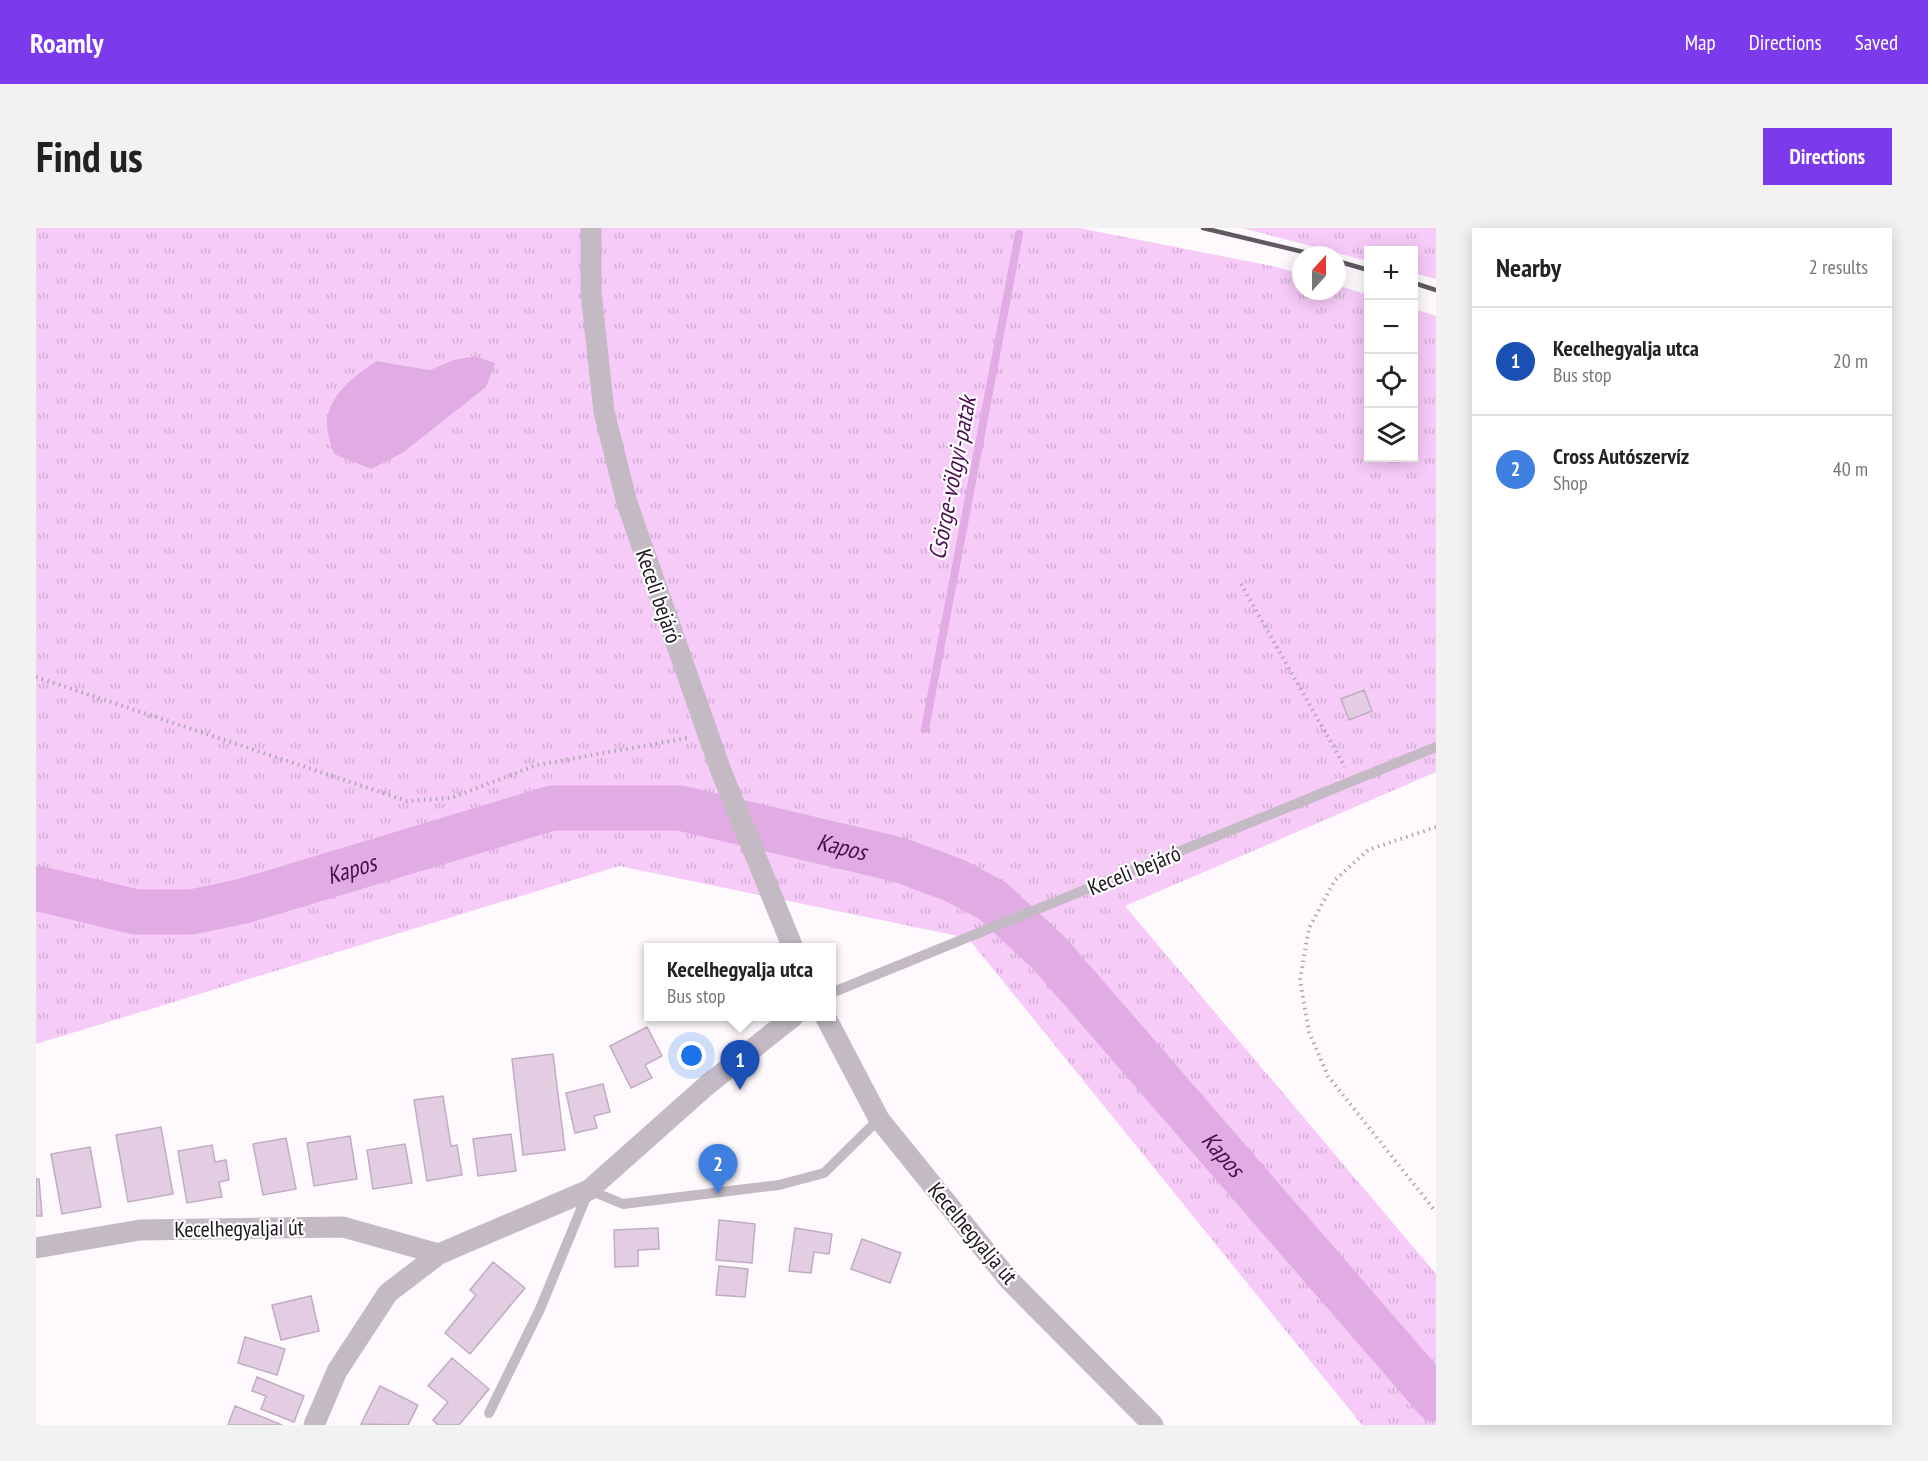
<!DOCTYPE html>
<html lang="en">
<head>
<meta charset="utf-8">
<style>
  :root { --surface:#fff; --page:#f2f2f2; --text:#222; --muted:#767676; --line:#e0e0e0; --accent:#7c3aed }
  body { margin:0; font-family:"PT Sans Narrow",sans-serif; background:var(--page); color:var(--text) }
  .controls { position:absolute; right:18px; top:18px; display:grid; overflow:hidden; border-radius:0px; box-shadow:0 3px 15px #0003 }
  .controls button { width:54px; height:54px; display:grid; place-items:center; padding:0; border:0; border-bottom:2px solid var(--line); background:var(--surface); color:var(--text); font:30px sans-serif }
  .compass { position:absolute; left:1256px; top:18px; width:54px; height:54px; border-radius:50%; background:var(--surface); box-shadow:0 3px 15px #0003; rotate:21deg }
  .you { position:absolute; left:656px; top:828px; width:21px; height:21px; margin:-15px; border:4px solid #fff; border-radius:50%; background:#1a73e8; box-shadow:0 0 0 9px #1a73e833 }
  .badge { display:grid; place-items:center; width:39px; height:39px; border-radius:50%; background:var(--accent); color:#fff; font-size:20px; font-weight:700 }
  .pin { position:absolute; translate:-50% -50px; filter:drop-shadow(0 2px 3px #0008) }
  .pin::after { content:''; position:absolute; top:32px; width:21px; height:18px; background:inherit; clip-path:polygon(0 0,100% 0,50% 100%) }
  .popup { position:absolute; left:608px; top:715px; width:192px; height:78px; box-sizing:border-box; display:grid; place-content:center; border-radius:0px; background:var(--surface); filter:drop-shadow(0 2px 4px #0005); font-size:20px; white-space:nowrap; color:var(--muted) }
  .popup b { font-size:22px; color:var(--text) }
  .popup::after { content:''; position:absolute; left:50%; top:100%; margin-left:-12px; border:12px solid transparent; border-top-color:var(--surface) }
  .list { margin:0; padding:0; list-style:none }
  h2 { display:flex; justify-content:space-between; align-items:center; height:78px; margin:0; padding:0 24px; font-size:26px }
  h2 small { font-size:20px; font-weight:400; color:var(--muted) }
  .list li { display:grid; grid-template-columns:39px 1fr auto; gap:18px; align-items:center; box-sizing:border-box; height:108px; padding:0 24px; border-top:2px solid var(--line) }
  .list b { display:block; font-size:22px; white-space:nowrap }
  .list p { margin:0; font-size:20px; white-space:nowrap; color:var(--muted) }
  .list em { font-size:20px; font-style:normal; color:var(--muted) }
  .icon { flex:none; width:33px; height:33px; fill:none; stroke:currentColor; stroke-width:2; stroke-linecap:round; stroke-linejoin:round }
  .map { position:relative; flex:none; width:1400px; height:1197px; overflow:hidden; border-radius:0px }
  header { display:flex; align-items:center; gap:36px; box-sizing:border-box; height:84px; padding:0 30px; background:var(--accent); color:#fff }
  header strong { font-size:28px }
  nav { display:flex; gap:33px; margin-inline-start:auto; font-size:21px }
  .intro { display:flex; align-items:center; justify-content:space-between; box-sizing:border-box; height:144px; padding:0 36px }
  h1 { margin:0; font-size:42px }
  .button { padding:15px 27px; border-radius:0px; background:var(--accent); color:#fff; font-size:21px; font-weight:700 }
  main { display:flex; gap:36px; padding:0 36px }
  aside { flex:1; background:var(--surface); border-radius:0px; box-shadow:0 3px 15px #0003 }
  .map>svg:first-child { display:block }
  .grass { fill:url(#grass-tufts); fill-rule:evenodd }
  .water { fill:#e0ace3 }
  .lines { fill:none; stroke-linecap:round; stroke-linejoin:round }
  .stream { stroke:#e0ace3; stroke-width:8 }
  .river { stroke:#e0ace3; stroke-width:45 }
  .building { fill:#e2cde3; stroke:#c1acc2; stroke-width:1.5 }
  .path { stroke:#ada8ae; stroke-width:4; stroke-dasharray:1.5 4.5; stroke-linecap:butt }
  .lane { stroke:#c3bac4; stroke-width:10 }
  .street { stroke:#c3bac4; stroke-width:21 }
  .rail { stroke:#605a60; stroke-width:4.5 }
  .labels { text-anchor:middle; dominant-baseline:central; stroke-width:4.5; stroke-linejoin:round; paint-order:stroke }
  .street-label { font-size:22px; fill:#1c151d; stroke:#fff }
  .water-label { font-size:24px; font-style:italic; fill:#4a0b50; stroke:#fff }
</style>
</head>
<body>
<header>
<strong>Roamly</strong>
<nav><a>Map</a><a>Directions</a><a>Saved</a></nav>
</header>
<div class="intro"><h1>Find us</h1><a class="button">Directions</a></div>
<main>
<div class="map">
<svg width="1400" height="1197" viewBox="0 0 1400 1197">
  <defs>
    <pattern id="grass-tufts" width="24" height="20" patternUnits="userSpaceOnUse" patternTransform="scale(1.5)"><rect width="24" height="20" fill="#f6cbf8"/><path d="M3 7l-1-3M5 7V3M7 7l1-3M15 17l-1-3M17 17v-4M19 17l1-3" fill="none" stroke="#d2add4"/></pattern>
  </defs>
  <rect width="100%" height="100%" fill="#fdf9fd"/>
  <!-- grass -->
  <path class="grass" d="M0,0H1043L1241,39L1265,46V63H1301V57L1332,67V230H1378V81L1400,88V544L1089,678L1400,1046V1197H1326L932,710L583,638L0,816ZM438,128L458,136L421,182L368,224L341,133L394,142L417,132Z
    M1206,0H1400V51L1378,45V22H1332V33Z"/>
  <!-- water -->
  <path class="water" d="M438,128L459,135L450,159L368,224L335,241L298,226C296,218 292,208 291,199C289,169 319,147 341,133L394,142L417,132Z"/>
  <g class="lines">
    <!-- stream -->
    <path class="stream" d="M889,501L983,6
      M864,632L866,618"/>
    <!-- river -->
    <path class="river" id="s1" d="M0,660L100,684H155L208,673L516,580H644L864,632L920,653L957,673L1014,726L1400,1171"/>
  </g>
  <!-- building -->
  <path class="building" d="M1328,462L1336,483L1313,492L1305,471Z
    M611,799L626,828L609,837L616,850L595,860L574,818Z
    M517,826L529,922L487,927L476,831Z
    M567,856L574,884L558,888L561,900L539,905L530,865Z
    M407,868L415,918L421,917L426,947L391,953L378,872Z
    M125,899L137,966L92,974L80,907Z
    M475,906L480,943L442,948L437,911Z
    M314,908L321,951L278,958L271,915Z
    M250,910L260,961L227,967L217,916Z
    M369,916L376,955L337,961L331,922Z
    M176,917L179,934L190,932L193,952L183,954L186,969L151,975L142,923Z
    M54,919L65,979L26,986L15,926Z
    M0,951H3L6,988H0Z
    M683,992L719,996L716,1035L680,1032Z
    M622,1000L623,1021L602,1022V1038L579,1039L578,1002Z
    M759,1000L796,1006L793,1026L778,1024L775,1045L753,1043Z
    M826,1011L865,1025L854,1055L815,1041Z
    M457,1034L489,1060L434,1126L409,1105L440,1067L434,1062Z
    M683,1038L712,1041L709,1069L680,1067Z
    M275,1068L283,1103L245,1112L236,1077Z
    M209,1109L249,1121L241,1147L202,1135Z
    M416,1130L453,1161L423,1197H402L397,1192L412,1174L392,1158Z
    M221,1149L268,1168L258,1194L225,1181L230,1168L216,1163Z
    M344,1158L382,1177L372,1197L325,1196Z
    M199,1178L246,1197H192Z"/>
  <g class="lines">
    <!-- path -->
    <path class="path" d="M1205,356L1309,539
      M0,449L371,573L415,570L501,537L651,510
      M1400,599L1332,622L1299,652L1273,700L1264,752L1273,804L1292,848L1400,984"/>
    <!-- lane -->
    <path class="lane" d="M795,765L1400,519
      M453,1185L504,1081L553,962L587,976L743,957L788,945L843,891"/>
    <!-- street -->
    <path class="street" d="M555,0V64L568,184L591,275L685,543L757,720
      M789,788L843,891L973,1052L1117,1197
      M0,1020L104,1002L307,999L403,1026
      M278,1197L301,1143L352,1065L403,1026L553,962L670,858L758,788"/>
    <!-- rail -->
    <path class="rail" d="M1167,0L1280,27
      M1301,33L1332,42
      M1378,55L1400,62"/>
  </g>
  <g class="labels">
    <!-- street labels -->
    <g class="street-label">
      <text transform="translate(623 368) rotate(71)">Keceli bejáró</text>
      <text transform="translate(1098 642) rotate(-22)">Keceli bejáró</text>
      <text transform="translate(203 1000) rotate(-1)">Kecelhegyaljai út</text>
      <text transform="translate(937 1005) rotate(50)">Kecelhegyalja út</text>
    </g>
    <!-- water labels -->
    <g class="water-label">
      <text transform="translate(916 250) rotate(-79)">Csörge-völgyi-patak</text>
      <text stroke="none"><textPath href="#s1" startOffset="828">Kapos</textPath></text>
      <text stroke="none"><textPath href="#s1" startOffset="324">Kapos</textPath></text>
      <text stroke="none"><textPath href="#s1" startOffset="1332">Kapos</textPath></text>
    </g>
  </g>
</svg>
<div class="controls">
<button>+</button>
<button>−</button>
<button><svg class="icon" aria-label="locate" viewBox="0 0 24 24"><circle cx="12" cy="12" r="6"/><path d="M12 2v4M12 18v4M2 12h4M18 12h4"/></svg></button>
<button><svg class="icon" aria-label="layers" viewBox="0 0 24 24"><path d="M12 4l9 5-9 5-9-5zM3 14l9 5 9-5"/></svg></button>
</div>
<svg class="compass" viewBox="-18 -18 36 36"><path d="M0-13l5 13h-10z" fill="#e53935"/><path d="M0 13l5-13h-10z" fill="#767676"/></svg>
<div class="you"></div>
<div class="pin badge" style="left:704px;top:862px;background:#1a4fb4">1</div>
<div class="popup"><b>Kecelhegyalja utca</b>Bus stop</div>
<div class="pin badge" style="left:682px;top:966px;background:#3f7fe0">2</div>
</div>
<aside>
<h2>Nearby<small>2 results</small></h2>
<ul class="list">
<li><span class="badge" style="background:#1a4fb4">1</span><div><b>Kecelhegyalja utca</b><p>Bus stop</p></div><em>20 m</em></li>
<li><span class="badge" style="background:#3f7fe0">2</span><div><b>Cross Autószervíz</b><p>Shop</p></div><em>40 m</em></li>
</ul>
</aside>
</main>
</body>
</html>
